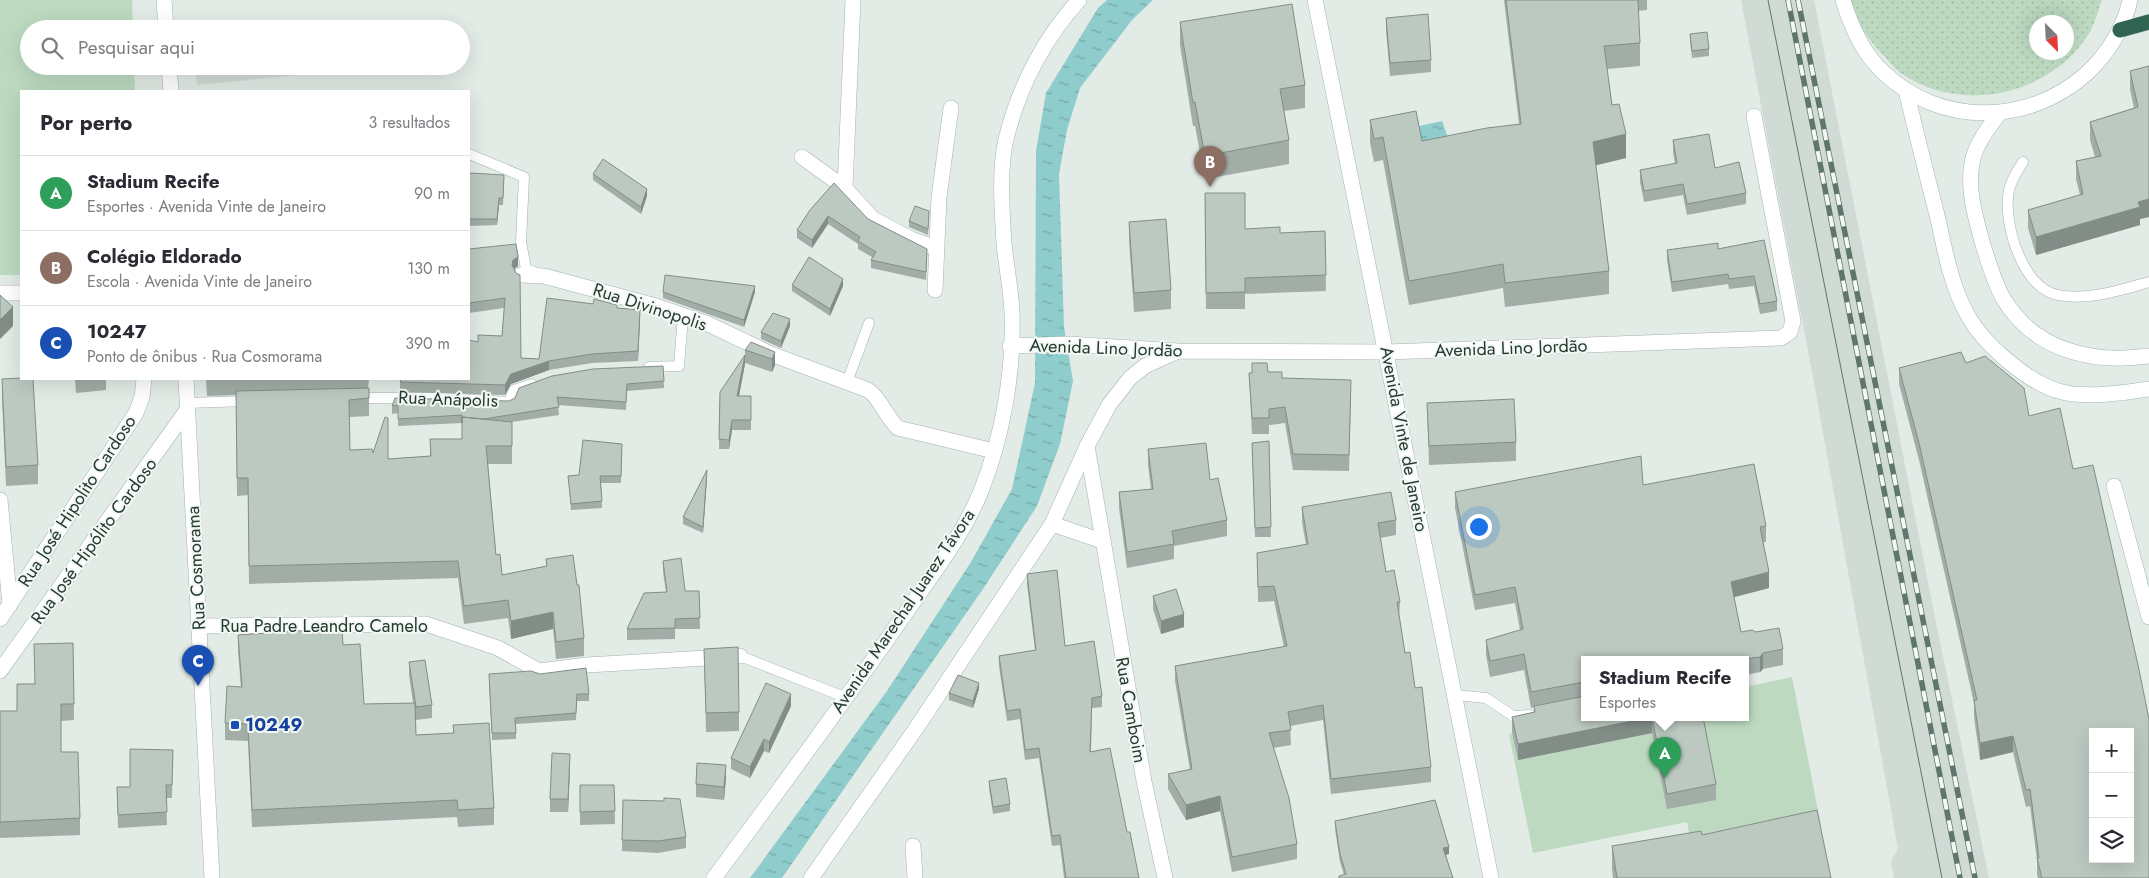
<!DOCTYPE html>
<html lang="pt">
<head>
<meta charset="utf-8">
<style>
  :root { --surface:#fff; --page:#f7f7f7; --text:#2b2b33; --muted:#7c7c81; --line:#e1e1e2; --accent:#b45309 }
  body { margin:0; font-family:Jost,sans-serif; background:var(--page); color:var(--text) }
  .controls { position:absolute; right:15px; bottom:15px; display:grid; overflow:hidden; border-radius:0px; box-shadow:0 5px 20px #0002 }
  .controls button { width:45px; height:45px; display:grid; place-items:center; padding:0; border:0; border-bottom:1px solid var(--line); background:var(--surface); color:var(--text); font:25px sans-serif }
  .compass { position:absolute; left:2029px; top:15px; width:45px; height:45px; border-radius:50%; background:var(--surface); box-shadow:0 5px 20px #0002; rotate:156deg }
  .you { position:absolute; left:1478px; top:526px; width:18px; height:18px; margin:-12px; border:4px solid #fff; border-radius:50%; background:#1a73e8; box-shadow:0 0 0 8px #1a73e833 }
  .badge { display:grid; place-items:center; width:32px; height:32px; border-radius:50%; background:var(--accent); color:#fff; font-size:16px; font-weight:700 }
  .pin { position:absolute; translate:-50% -41px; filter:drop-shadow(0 1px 2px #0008) }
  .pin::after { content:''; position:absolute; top:26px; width:18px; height:15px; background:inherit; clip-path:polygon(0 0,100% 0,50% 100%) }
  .popup { position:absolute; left:1581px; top:656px; width:168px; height:65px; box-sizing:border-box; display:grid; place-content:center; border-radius:0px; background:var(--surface); filter:drop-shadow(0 1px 4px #0005); font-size:16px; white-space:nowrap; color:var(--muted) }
  .popup b { font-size:19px; color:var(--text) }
  .popup::after { content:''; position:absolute; left:50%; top:100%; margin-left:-10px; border:10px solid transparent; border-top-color:var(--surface) }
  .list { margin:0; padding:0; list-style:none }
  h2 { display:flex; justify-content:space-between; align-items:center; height:65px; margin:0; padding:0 20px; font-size:21px }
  h2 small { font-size:16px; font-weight:400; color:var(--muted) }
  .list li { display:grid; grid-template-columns:32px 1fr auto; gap:15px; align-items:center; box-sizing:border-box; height:75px; padding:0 20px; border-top:1px solid var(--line) }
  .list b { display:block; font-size:19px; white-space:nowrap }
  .list p { margin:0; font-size:16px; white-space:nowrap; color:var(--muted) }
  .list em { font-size:16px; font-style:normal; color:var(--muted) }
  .icon { flex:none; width:28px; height:28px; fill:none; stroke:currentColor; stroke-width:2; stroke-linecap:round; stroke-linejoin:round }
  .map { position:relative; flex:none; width:2149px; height:878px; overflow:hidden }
  .search { position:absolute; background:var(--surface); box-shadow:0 5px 20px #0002; left:20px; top:20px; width:450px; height:55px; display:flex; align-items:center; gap:12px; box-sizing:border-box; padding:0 18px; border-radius:28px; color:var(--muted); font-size:19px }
  .panel { position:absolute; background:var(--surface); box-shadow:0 5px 20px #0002; left:20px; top:90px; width:450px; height:290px; border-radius:0px }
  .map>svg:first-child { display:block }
  .built { fill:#d1dbd5 }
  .grass { fill:url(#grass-dots); fill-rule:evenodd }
  .garden { fill:#bddac1 }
  .water { fill:url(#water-ripples) }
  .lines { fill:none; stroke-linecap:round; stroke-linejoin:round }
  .lane-casing { stroke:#a5b3ac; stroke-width:11 }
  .street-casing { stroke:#a5b3ac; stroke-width:16 }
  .secondary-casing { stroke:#a2b6ac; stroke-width:16 }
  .highway-casing { stroke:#c2c8c5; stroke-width:16 }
  .lane { stroke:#fff; stroke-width:10 }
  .street { stroke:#fff; stroke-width:15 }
  .secondary { stroke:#fff; stroke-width:15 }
  .highway { stroke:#326452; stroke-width:15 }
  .tram { stroke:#5e766c; stroke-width:1 }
  .rail-casing { stroke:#5e766c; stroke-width:5.5 }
  .rail { stroke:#f3f8f4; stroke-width:4; stroke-dasharray:11; stroke-linecap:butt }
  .wall { fill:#a1ada6 }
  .shaded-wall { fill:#838d87 }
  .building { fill:#bbc9c1; stroke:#838d87; fill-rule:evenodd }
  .transit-dot { fill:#1a4fb4; stroke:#f3f8f4; stroke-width:2 }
  .labels { text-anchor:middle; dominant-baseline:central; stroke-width:4; stroke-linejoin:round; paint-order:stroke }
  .street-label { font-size:18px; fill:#243b31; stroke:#f3f8f4 }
  .transit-label { font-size:18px; font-weight:bold; fill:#164399; stroke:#f3f8f4; text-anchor:start }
</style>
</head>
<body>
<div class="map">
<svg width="2149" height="878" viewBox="0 0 2149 878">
  <defs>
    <pattern id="grass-dots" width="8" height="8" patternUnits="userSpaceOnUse" patternTransform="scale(1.25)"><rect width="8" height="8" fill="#bddac1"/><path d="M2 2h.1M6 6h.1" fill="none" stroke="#a2bca6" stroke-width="1.8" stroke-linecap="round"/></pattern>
    <pattern id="water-ripples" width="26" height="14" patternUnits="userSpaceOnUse" patternTransform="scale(1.25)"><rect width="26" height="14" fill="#8fcccc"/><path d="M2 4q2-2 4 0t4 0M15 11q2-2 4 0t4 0" fill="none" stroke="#75a7a6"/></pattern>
  </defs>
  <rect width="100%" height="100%" fill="#e2ebe6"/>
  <!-- built -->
  <path class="built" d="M1741,0H1814L1934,613L1989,878H1894L1891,862L1898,849L1814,383Z
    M195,66H328V72L197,85Z"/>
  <!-- grass -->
  <path class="grass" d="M1851,0H2102C2098,10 2095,23 2090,32C2051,95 1964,115 1902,74C1896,70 1891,63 1886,58C1871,43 1854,21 1851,0ZM2036,22H2066V52H2036Z"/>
  <!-- garden -->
  <path class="garden" d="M0,0H132L133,29H29V66H134L135,91H21V275H0Z
    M1792,677L1821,826L1693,852L1687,822L1533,853L1509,734L1595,717H1745V687Z"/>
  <!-- water -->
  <path class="water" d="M1107,0H1153L1132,20L1080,88L1067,130L1059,174L1064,327L1073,381L1060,444L1037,506L983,589L782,878H750L887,691L971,562L1012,489L1035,383L1036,151L1046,93L1098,8Z
    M1442,121L1450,143L1407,148L1406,129Z"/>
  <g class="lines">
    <defs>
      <path id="lane" d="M469,154L524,177L521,242L526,269L536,273
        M2023,162C2016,173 2009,183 2008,197C2005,228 2023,288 2058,295C2088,301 2121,290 2149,282
        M649,367L679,366L683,316
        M847,382L869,323
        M358,398H445L509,402L514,390L532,384
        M187,403L248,401
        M740,656L847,698
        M1455,695L1486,698L1513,716L1530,715"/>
      <path id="street" d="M164,0L166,29
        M169,66L171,91
        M802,157L845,188L873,219L911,239L936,248
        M845,188L853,0
        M521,275L544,276L656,306L706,323L771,354L868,390C882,400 885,416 898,428L994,451
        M935,290L939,197L951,108
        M0,293H21
        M1387,352L1781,338L1790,332L1793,321L1754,116
        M186,379L212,878
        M1087,446L1144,781L1165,878
        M2114,486L2149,617
        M0,500L10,605
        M1052,524L1102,541
        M0,619L136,413L142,397L144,379
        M199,626L426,624L498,648L539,671L587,665L740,656
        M0,671L187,410
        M913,846L915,878"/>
      <path id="secondary" d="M1315,0L1491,878
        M1843,0C1851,27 1862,52 1883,72C1940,127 2029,125 2086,74C2107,55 2124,28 2130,0
        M1906,90C1916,133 1927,176 1938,219C1945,251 1951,285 1967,314C1983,344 2029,384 2062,392C2084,398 2126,393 2149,389
        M1999,114C1988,128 1975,145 1972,163C1967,191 1976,219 1983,245C1989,263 1994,282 2003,298C2034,351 2093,364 2149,356
        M1010,346L1069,344L1178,351L1387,352
        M714,878C777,793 840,708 900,621C928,580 962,538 981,491C1003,436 1014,371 1012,312C1011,289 1006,266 1004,243C1002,211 999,169 1006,139C1019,87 1044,39 1079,0
        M811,878L915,730L1052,524L1087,446L1109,405L1130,378L1145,366L1178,351"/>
      <path id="highway" d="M2120,30L2149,22"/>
    </defs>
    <!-- lane casing -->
    <use href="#lane" class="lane-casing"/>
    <!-- street casing -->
    <use href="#street" class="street-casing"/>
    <!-- secondary casing -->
    <use href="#secondary" class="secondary-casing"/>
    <!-- highway casing -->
    <use href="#highway" class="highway-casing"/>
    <!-- lane -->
    <use href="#lane" class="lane"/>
    <!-- street -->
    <use href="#street" class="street"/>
    <!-- secondary -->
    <use href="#secondary" class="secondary"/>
    <!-- highway -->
    <use href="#highway" class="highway"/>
    <!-- tram -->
    <path class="tram" d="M1768,0L1942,878"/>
    <defs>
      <path id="rail" d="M1788,0L1960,878
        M1798,0L1975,878"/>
    </defs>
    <!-- rail casing -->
    <use href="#rail" class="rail-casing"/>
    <!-- rail -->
    <use href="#rail" class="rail"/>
  </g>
  <!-- wall -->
  <path class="wall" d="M1504,0H1647V10L1638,11L1640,43V66L1607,69L1612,105L1626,158L1596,165L1609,271V294L1505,307L1503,288L1409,305L1383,160L1374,162L1370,143V120L1422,141L1519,124Z
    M1386,18L1431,60V72L1390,76L1386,31Z
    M1180,22L1305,85V108L1284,111L1289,140V164L1205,179L1195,126H1193L1180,45Z
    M1690,34L1709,49V56L1692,58L1690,41Z
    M2149,66V217L2140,219V225L2036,255L2028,228V210L2080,195L2076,179V161L2095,157L2090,140V122L2134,108L2130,89V71Z
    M1673,140L1715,168L1746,193V204L1687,215L1683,195L1644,202L1640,182V170L1675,164L1673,152Z
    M469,173L504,181L503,205H499L497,225L469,226Z
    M593,174L647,196L641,214L593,180Z
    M1205,193L1245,229L1280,233L1325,231L1326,291L1245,294V309H1206Z
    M810,210L868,219L927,257L926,280L871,268V260L872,257L858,249V244L828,224L812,248L797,238V230Z
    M929,211L928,235L909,227V221Z
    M1129,222L1171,290V309L1134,312L1129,241Z
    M1764,240L1777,301V311L1760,314L1754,286L1729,289L1728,284L1672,292L1667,260V250L1718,249Z
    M469,249L518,266L514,269L521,358L539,359L617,308L640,319L638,361L592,363L549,370L511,384L505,395L400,392V382L469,379L478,342L502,336L504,308L469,313Z
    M792,285L843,286L830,316L792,291Z
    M663,292H755L744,327L663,298Z
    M790,326L781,348L761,339V332Z
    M745,350L775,352V365L772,372L745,363Z
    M1966,363L2029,416L2149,878H2038L2037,875V860L2030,806L2026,807L2013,752L1980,760L1974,717V703L1919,460L1899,384V368Z
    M745,364L739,396H751V430H732L729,449H719L720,392Z
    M663,366L664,388L627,391L626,410L558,405L559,415L512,422V464H488L496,555L502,575L546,566V559L584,638V656L556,659L553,629L511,639L508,618L464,624L458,578L249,584L248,495L237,496L236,395L207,396L206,379H369L368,388L369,398V416L350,417V450L373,453L388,459L430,456V439H462V423L398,426V413L392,414V406L509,401Z
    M1268,372L1282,378L1351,396L1349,471L1293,470L1285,423L1269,425V434H1252L1249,373Z
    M2,379L38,465V484L6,486L2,398Z
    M75,379H106V390L76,393Z
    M1427,403L1516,442V461L1429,465Z
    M1269,441L1271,537H1255L1252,443Z
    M622,444L621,483H601L602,508L571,510L568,476L579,475Z
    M1148,449L1210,480L1227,520V536L1174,546V559L1127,568L1119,508V492L1151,489L1148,465Z
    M707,477L703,533L683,524V517Z
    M1643,485L1766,526V542H1763L1769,588L1734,597L1741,632L1783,649V665L1763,669L1760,672L1745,675V659H1585V717H1703L1716,784V800L1667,809L1652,733L1518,760L1512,732V717L1534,712V707L1531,708L1524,670L1490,677L1486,655V640L1520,630L1515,603L1475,610L1455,508V492Z
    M1302,507L1396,520V535L1380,538L1386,572L1400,602L1399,617L1405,653L1415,688L1431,767V782L1331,794L1323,720L1290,726L1291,745L1273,748L1297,844V859L1232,872L1220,811L1186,820L1168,789V774L1190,770L1175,681V666L1284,647L1274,601L1258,602L1257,553L1306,545L1302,522Z
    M663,561L685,591H699L700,629H675V639L627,640V629L666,592L663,572Z
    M1027,574L1065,646L1102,696V707L1092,708L1091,752L1127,832L1139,878H1064L1060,845L1052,846L1039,758L1025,760L1020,719L1007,721L999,666V656L1035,650L1027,584Z
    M1153,596L1184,627L1161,634L1153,609Z
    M238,635L343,645L364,704L413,703L409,675V662L432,705V718L416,720V735L453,733V725L494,808V825L458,827L457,817L252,827L248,741L225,740V723L241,687L238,652Z
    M73,643L74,720L61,721V752L80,818V835L0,838V711H17L34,684Z
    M704,649L739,712V731L706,732Z
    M489,681L589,694V701H577L576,720L516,724V739L492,740Z
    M979,689L973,708L949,700V693Z
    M791,706L769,753L764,751L750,778L731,769V758Z
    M173,750L172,798H166L167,825L118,828L117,787H130Z
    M570,767L568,812H550V799Z
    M726,778L724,800L696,797V784Z
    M989,781L1010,804V811L993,814L989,788Z
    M580,785H614L615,824L580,825Z
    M1335,821L1449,854L1446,855L1453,878H1339V876L1344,875L1340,862L1335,829Z
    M1702,835L1831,878H1613L1612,869V846Z
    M686,837V848L658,853L622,851V840Z"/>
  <!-- shaded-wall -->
  <path class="shaded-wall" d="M1626,134V158L1593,166V142Z
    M647,189V196L641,214V207Z
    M499,198V205L497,225V219Z
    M2149,199V217L2140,219V225L2036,255V237L2138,202Z
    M828,216V224L812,248V240Z
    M518,257V266L513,270L512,265L513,260Z
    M843,279V286L830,316V309Z
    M755,286V292L744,327V320Z
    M13,307V326L0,339V320Z
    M640,310V319L638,361V351Z
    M790,319V326L781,348V341Z
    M775,352V365L772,372V359Z
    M745,355V364L737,406V396Z
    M549,361V370L511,384L505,395V385L511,374Z
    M732,420V430L729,449V440Z
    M707,470V477L703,533V527Z
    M1769,572V588L1731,598V582Z
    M553,612V629L511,639V621Z
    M1184,614V627L1161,634V621Z
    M1763,653V669L1760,672V657Z
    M979,683V689L973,708V701Z
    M791,694V706L769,753V742Z
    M1652,717V733L1518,760V744Z
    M2013,736V752L1980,760V743Z
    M764,739V751L750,778V767Z
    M570,754V767L568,812V799Z
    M726,765V778L724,800V787Z
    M1220,796V811L1186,820V805Z
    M1449,847V854L1443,855V848Z"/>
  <!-- building -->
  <path class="building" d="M1506,0H1638L1640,43L1604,46L1612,105L1619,104L1626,134L1593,142L1609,271L1505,283L1503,264L1409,281L1383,137L1374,139L1370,120L1416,111L1422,141L1487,128L1521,124Z
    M1292,4L1305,85L1280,89L1289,140L1205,156L1195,102L1193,103L1180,22Z
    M1428,14L1431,60L1390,63L1386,18Z
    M1707,32L1709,49L1692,51L1690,34Z
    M2149,66V199L2138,202L2140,207L2036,237L2028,210L2083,194L2076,161L2101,156L2090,122L2138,107L2130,71Z
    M1709,134L1715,168L1739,162L1746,193L1687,204L1683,184L1644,191L1640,170L1677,163L1673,140Z
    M603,159L647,189L641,207L593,174Z
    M469,173L504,175L503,198H499L497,219H469Z
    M834,183L868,219L927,249L926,272L871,260L876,252L858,241L860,237L828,216L812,240L797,230L810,210Z
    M1205,193H1245V229L1280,227V233L1325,231L1326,275L1245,278V292L1206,293Z
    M915,206L929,211L928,229L909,221Z
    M1166,219L1171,290L1134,293L1129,222Z
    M1764,240L1777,301L1760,304L1754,276L1729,279L1728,274L1672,282L1667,250L1718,243V249Z
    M516,244L518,257L513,260L512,265L516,273L520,275L521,358L539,359L547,298L593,304L594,299L617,305V308L640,310L638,351L592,354L549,361L511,374L505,385L400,382L401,379H469V340L478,342V335L502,336L505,298L469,303V249Z
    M809,257L843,279L830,309L792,285Z
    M665,275L755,286L744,320L663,292Z
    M0,295L13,307L0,320Z
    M773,313L790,319L781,341L761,332Z
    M751,342L775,352L772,359L745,350Z
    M1961,352L1966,363L1985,356L2024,388L2029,416L2060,408L2073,469L2093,465L2138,665L2149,719V878H2042L2037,858H2039L2030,789L2026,790L2013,736L1980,743L1974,700H1977L1919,443L1899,368ZM2093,732H2130V859H2093Z
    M745,355L737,396H751V420H732L729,440L719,439L720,392Z
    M1252,363H1267L1268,372H1282V378L1351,380L1349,455L1293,454L1285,407L1269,409V418H1252L1249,373H1252Z
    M663,366L664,381L627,384L626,402L557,397L559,407L484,419L462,417V423V415L398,419V405L392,406L395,398L509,401L515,398L519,388L552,376L593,369Z
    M21,378L33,379L38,465L6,467L2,379Z
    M369,388V398L349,400L350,450L372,449L373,453L385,417L388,418V459L431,456L430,439H462V417L512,422V446H486L496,555L500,554L502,575L547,566L546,559L573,555L577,585H579L584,638L556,642L553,612L511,621L508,600L464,606L458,561L249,566L248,478H237L236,391Z
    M1514,399L1516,442L1429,446L1427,403Z
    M583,440L622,444L621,476H600L602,501L571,504L568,476L579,475Z
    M1269,441L1271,527L1255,528L1252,443Z
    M1206,443L1210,480L1218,478L1227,520L1172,531L1174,544L1127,552L1119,492L1153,489L1148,449Z
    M1641,456L1643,485L1754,464L1766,526L1760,527L1769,572L1731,582L1741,632L1752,630L1756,632L1779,628L1783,649L1763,653L1760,657L1745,659H1585V683L1584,682L1531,692L1524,654L1490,661L1486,640L1523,629L1515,587L1475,595L1455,492Z
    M707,470L703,527L683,517Z
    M1391,492L1396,520L1378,523L1386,572L1394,570L1400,602H1397L1405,653L1410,652L1415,688L1422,687L1431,767L1331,779L1323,705L1288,712L1291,730L1269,733L1289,798L1297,844L1232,857L1220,796L1186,805L1168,774L1192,769L1175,666L1287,646L1274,586L1258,587L1257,553L1308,544L1302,507Z
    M681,558L685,591H699L700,618L675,619V628L627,629L644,593L667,592L663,561Z
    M1057,570L1065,646L1094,641L1102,696L1092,698L1090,752L1110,748L1127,832H1130L1139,878H1066L1060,835L1052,836L1039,748L1025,750L1020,709L1007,711L999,656L1036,650L1027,574Z
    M1176,589L1184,614L1161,621L1153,596Z
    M342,628L343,645L360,644L364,704L415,703L416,735L454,733L453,725L489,723L494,808L458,810L457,800L252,810L248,724L225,723L227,686L242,687L238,635Z
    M73,643L74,704H61V752H78L80,818L0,822V711H17V684H35L34,644Z
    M738,647L739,712L706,713L704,649Z
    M425,660L432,705L416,707L409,662Z
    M586,668L589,694H577L576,713L515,718L516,733H492L489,674L531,671L540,674Z
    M958,675L979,683L973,701L949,693Z
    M766,683L791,694L769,742L764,739L750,767L731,758Z
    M1585,696V717H1703L1716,784L1667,794L1652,717L1518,744L1512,717L1535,712L1534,706Z
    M130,749L173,750L172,785H166L167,812L118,815L117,787H130Z
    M552,753L570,754L568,799H550Z
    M697,763L726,765L724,787L696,784Z
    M1006,778L1010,804L993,807L989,781Z
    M580,785H614L615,811L580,812Z
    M664,798L680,799L686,837L658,841L622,840L623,800L664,801Z
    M1435,800L1449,847L1443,848L1453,878H1339V876L1346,874L1340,854L1335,821Z
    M1817,810L1831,878H1617L1612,846L1701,831L1702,835Z"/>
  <!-- markers -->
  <rect class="transit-dot" x="230" y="720" width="10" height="10" rx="2.5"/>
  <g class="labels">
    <!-- street labels -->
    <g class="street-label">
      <text transform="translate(650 307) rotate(18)">Rua Divinopolis</text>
      <text transform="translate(1106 348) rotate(2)">Avenida Lino Jordão</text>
      <text transform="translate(1511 348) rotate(-2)">Avenida Lino Jordão</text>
      <text transform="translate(448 399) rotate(2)">Rua Anápolis</text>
      <text transform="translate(1404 439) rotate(79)">Avenida Vinte de Janeiro</text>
      <text transform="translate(77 501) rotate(-57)">Rua José Hipolito Cardoso</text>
      <text transform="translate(94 541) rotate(-54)">Rua José Hipólito Cardoso</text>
      <text transform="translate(196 568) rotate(-93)">Rua Cosmorama</text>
      <text transform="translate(903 611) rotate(-56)">Avenida Marechal Juarez Távora</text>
      <text x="324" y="626">Rua Padre Leandro Camelo</text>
      <text transform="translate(1131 710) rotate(80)">Rua Camboim</text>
    </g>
    <!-- transit labels -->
    <g class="transit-label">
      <text x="245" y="725">10249</text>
    </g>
  </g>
</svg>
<div class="controls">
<button>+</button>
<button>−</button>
<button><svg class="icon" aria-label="layers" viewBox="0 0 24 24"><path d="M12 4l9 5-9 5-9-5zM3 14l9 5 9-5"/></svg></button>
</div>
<svg class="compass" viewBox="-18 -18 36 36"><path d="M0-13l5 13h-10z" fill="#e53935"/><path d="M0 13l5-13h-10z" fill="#7c7c81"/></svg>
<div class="you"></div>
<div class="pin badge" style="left:1665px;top:778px;background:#2e9e5b">A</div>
<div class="popup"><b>Stadium Recife</b>Esportes</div>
<div class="pin badge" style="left:1210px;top:187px;background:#8d6e63">B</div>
<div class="pin badge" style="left:198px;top:686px;background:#1a4fb4">C</div>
<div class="search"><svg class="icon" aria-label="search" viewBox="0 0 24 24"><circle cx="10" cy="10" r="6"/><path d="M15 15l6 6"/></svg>Pesquisar aqui</div>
<section class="panel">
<h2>Por perto<small>3 resultados</small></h2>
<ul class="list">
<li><span class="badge" style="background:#2e9e5b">A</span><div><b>Stadium Recife</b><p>Esportes · Avenida Vinte de Janeiro</p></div><em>90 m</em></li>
<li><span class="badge" style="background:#8d6e63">B</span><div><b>Colégio Eldorado</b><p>Escola · Avenida Vinte de Janeiro</p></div><em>130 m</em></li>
<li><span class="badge" style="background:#1a4fb4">C</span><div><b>10247</b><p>Ponto de ônibus · Rua Cosmorama</p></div><em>390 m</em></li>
</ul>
</section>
</div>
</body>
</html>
